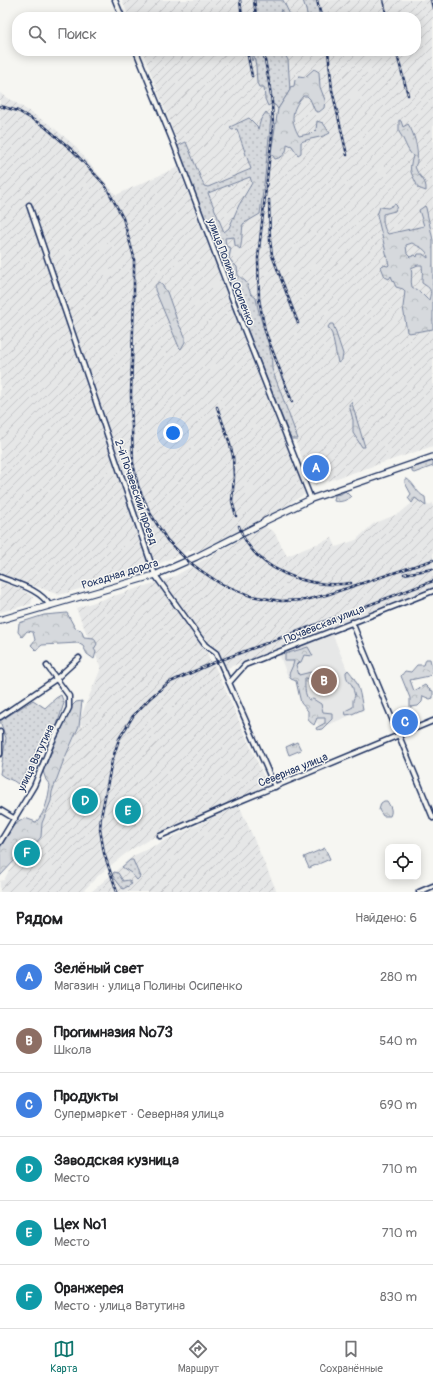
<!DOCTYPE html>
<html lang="ru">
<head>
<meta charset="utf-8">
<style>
  :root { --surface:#fff; --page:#f6f6f6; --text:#202124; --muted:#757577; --line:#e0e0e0; --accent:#0f766e }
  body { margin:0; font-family:Pangolin,sans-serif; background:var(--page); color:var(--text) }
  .controls { position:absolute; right:12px; bottom:12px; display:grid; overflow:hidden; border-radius:8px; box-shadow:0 2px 10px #0003 }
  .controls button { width:36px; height:36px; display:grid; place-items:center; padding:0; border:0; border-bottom:1px solid var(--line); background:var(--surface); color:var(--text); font:20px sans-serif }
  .you { position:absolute; left:173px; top:433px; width:14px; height:14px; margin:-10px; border:3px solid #fff; border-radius:50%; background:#1a73e8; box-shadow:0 0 0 6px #1a73e833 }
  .badge { display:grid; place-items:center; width:26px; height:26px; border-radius:50%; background:var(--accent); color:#fff; font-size:13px; font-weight:700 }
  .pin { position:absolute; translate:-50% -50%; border:2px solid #fff; box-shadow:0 1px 4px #0006 }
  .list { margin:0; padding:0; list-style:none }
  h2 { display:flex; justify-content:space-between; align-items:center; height:52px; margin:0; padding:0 16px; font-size:17px }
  h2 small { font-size:13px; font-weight:400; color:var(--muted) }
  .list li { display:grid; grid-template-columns:26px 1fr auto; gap:12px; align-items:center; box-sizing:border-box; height:64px; padding:0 16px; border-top:1px solid var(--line) }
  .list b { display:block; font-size:15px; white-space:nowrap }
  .list p { margin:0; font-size:13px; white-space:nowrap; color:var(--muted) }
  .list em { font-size:13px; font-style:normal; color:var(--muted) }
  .icon { flex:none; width:22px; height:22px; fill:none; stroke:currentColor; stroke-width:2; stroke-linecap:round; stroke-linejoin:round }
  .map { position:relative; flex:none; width:433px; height:892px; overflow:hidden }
  .search { position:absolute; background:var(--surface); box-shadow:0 2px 10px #0003; left:12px; right:12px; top:12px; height:44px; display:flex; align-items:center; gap:10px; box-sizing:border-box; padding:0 14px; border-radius:16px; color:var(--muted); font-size:15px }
  .sheet { height:436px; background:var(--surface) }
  nav { display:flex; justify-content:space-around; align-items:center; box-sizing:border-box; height:56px; border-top:1px solid var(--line); background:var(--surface); font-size:11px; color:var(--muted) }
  nav a { display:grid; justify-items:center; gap:2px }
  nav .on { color:var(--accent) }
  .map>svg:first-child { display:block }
  .built { fill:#e6e7e7 }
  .industrial { fill:url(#industrial-furrows) }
  .grass { fill:url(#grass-dots); stroke:#78849e; fill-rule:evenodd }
  .forest { fill:url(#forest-crowns); stroke:#78849e; fill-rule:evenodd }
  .park { fill:url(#park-tufts); stroke:#78849e }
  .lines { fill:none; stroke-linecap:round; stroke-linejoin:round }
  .minor-casing { stroke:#1b2f5e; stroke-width:7 }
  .major-casing { stroke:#1b2f5e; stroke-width:8 }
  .minor { stroke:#f6f6f2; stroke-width:4 }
  .major { stroke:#f6f6f2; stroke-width:5.5 }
  .rail-casing { stroke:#1b2f5e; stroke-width:2.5 }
  .rail { stroke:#f6f6f2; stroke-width:1; stroke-dasharray:3; stroke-linecap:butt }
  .labels { text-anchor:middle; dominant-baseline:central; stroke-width:3; stroke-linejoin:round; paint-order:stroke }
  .street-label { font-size:11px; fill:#1b2f5e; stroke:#f6f6f2 }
</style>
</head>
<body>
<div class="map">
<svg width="433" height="892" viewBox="0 0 433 892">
  <defs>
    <pattern id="industrial-furrows" width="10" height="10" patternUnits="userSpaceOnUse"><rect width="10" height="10" fill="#e6e7e7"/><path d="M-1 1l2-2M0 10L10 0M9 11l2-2" fill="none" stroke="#c5c6c9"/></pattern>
    <pattern id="grass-dots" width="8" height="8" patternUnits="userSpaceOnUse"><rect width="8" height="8" fill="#d6d9dd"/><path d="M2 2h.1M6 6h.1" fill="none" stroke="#b7bbc0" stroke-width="1.8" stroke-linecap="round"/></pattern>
    <pattern id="forest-crowns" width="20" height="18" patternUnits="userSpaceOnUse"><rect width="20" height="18" fill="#d6d9dd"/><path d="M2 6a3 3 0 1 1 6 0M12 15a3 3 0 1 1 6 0" fill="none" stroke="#b7bbc0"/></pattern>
    <pattern id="park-tufts" width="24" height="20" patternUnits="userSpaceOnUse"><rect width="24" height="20" fill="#d6d9dd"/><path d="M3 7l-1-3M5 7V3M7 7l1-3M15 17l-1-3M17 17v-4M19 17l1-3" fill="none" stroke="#b7bbc0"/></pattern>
  </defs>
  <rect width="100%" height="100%" fill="#f6f6f2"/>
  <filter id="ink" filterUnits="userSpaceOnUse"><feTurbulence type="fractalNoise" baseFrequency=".025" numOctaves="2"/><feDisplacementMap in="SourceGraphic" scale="8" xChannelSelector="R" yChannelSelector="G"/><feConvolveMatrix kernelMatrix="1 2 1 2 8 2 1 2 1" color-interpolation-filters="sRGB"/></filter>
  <g filter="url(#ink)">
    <!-- built -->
    <path class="built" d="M332,633L350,677L355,682L364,710L320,728L303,700L293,675L288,677L279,654Z"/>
    <!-- industrial -->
    <path class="industrial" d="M122,0H433V446L313,486L142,51H416V17H129Z
      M0,93L49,124L73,144L116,195L178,167L305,494L267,517L196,552L193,549L149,568L59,595L0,573Z
      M415,498L426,506L433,503V590L227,668L219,652L212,650L202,640L184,612L180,615L207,652L210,661L212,660L268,786L161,833L129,851L101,873L82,892H0V881L4,880L15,860L28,841L36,842L41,837L42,823L51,801L52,792L63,762L79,726L86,727L78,723L101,668L76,608L173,577L264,526L274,532L287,556L332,538L336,547L356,540L373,524L400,513L412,503Z
      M0,582L21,589L33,597L31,604L0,612Z
      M239,805L277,892H91L133,856Z"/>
    <!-- grass -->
    <path class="grass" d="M255,0H283L291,17H284L281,9L279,17H257Z
      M303,0H317L322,15L321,17H308Z
      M250,51H283L288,60L290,90L278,109L275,105L271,104L268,106L265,99L264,87H259L257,83L256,66L254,56L252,61Z
      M266,112L271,118L265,176L260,214L243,224C242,231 242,244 240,249L235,245L234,237L225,238L226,246L231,248L229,258L233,263L237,267L238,275L246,282L251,294L256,298C259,321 273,347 272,369L298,439H291L175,147L186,142L204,186L208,187L251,169L237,129L232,130L230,127L249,118L257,126L258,129L261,119ZM250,177L252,183L239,205L229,228L224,232L208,193Z
      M433,461V466L414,473L412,472V468Z
      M61,695L64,703L57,725L53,731L48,744L44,749H36L35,753L42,757L40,765L31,766L18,784C13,779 5,779 0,774L6,738L0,721L33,700L45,708L56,698Z
      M325,848L330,859L309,868L304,857Z
      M130,860H133L140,877L137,880L131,873L122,867Z
      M114,872L118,873L123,881L129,880L132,884L123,889L112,875Z"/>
    <!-- forest -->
    <path class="forest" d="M314,69L319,72L320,87L325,100L324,108L319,112L315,111L310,99L307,96H303C291,110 290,120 299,136L313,133L316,130L317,121L323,123L330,133C322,138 310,138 301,142V153L298,155L292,146L287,144C287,153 284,157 275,159L271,153L278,109L290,90V87L294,86L295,80L299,76L305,77Z
      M399,120L401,121L403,127L408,124C414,133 419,149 417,161C417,164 414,166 416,169C419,178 427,179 426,191L418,188C413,173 407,174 413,156C406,149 405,140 399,132Z
      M395,204L397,206L395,211L383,214C383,221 383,228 388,234L424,226L419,210L425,206L426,208L433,240V329L409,333L407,332L403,307L405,291L403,289L396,287L391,276L389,279L385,277L381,267L383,265L388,266L389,265L377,215L380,207L388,208ZM412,243C419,247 428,249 428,258L423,254H418L417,257L415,255L410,257L407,254L406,245ZM418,265H422C423,273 422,276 422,283C431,289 432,289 429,300L427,299L420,292L412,287C410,280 413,275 411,268Z
      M160,282L167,292L178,323L185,336V342L181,349L179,347L155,290C155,285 156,283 160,282Z
      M330,324H333L343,354L342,360L338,363L332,334L328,327Z
      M351,402L353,407L365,447H362L353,433V420L349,405Z
      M405,479H407C415,484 416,493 425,497L426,506L415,498L412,503L408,498L411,494L405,483Z
      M345,491L351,497C347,500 340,503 334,501L335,495L341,494Z
      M67,613L75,628L81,630L84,637L94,638L97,644L94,649L96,652L94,659L87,654L83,646L78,643L42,645L36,650L31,645L35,640L33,632L27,631L22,637L18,632L19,623L44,615Z
      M308,647L313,656L304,655L301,662L298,663L296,665L299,675L311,672L316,677L312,679L305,678C305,685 304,694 309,700L313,699L321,704L323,712L332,713V719L322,729L317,730L316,728L325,723V718H317L314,725L310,722L308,718V711L301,703L296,681L291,679L289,674L293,665L294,661H285V654Z
      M426,659H430L433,672L429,676L410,680L414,691L425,685L430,690L433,691V698L430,699L423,696L422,702L418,706L410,707V698L401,676L405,671L411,672L417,665H424Z
      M348,670C359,682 360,694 363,709L352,714L346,715L345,711L353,707V700L355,696C354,693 353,688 352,685C348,680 346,679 346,672Z
      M82,701L79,726L63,762L52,792L51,801L42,823L41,837L36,843L28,841L15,860L0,876V848L14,825L25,818L36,822C46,812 48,798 50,785L46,780L43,771L72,706L76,702Z
      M384,801H387C390,806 393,810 390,816H383L379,810L381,803Z"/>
    <!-- park -->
    <path class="park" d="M297,742L301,750L289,755L286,747Z"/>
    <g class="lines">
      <defs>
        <path id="minor" d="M115,0L122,17
          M136,51L175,147L240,319L311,499
          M29,205L155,575L205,645L216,653L275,787
          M0,577C17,584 40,589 50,606
          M352,622L433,818
          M229,683L245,665L433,591
          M0,717L56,679L79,658
          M0,732V754
          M0,810L15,819
          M160,836L240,801L433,721
          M0,842L34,786L52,742L69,708V696L47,666
          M419,892L433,886"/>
        <path id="major" d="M265,521L311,499L433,457
          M0,620L155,575L196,557L263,523"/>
      </defs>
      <!-- minor casing -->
      <use href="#minor" class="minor-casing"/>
      <!-- major casing -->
      <use href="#major" class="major-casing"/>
      <!-- minor -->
      <use href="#minor" class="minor"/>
      <!-- major -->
      <use href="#major" class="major"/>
      <defs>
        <path id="rail" d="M240,0L242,17
          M254,0L256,17
          M317,0L321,17
          M383,0L387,17
          M431,0L433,8
          M247,51L252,76
          M263,51L267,70L272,102L273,126L258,258L259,299L265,331L292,402
          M328,51L332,90L347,155
          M396,51L408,95
          M0,106L18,111L44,126L72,150L105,185L123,218L134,257V296L131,394L133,463L138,486L150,513L167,540L188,561L200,570L221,584L251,596L281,601L305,600L326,595L433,560
          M269,200L270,240L272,255L298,323
          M217,407L229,441L233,456L234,477L232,501L236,516
          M239,526C252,569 309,590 351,583
          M404,574L433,569
          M117,892L104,853L100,829L101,817L112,761L119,739L133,716L150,698L168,683L213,663L433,581"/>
      </defs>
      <!-- rail casing -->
      <use href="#rail" class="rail-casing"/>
      <!-- rail -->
      <use href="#rail" class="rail"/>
    </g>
  </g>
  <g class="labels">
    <!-- street labels -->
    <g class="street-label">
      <text transform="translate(231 272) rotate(69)">улица Полины Осипенко</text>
      <text transform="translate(136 492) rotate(71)">2-й Почаевский проезд</text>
      <text transform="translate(120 574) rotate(-17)">Рокадная дорога</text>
      <text transform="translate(324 624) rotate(-22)">Почаевская улица</text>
      <text transform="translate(36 758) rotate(-65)">улица Ватутина</text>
      <text transform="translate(293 770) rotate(-22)">Северная улица</text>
    </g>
  </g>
</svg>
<div class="controls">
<button><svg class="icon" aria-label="locate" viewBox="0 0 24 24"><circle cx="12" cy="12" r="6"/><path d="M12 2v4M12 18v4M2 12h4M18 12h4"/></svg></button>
</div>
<div class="you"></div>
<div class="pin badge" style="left:316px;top:468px;background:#3f7fe0">A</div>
<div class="pin badge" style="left:324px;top:681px;background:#8d6e63">B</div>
<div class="pin badge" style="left:405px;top:722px;background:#3f7fe0">C</div>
<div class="pin badge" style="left:85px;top:801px;background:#0f9aa8">D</div>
<div class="pin badge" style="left:128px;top:811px;background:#0f9aa8">E</div>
<div class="pin badge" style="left:27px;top:853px;background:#0f9aa8">F</div>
<div class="search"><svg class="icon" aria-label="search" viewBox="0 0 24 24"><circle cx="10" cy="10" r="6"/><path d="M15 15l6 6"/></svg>Поиск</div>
</div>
<section class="sheet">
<h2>Рядом<small>Найдено: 6</small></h2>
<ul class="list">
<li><span class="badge" style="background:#3f7fe0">A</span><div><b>Зелёный свет</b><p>Магазин · улица Полины Осипенко</p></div><em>280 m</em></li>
<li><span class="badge" style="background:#8d6e63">B</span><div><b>Прогимназия №73</b><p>Школа</p></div><em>540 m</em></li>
<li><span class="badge" style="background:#3f7fe0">C</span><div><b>Продукты</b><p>Супермаркет · Северная улица</p></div><em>690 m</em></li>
<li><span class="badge" style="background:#0f9aa8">D</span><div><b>Заводская кузница</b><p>Место</p></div><em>710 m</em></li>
<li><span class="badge" style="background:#0f9aa8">E</span><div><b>Цех №1</b><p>Место</p></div><em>710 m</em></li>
<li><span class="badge" style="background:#0f9aa8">F</span><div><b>Оранжерея</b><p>Место · улица Ватутина</p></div><em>830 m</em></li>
</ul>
</section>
<nav>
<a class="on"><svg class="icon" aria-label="map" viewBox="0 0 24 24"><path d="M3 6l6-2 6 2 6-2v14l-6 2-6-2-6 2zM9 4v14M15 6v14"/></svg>Карта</a>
<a><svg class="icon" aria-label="directions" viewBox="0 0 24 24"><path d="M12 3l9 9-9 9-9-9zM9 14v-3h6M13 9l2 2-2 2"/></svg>Маршрут</a>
<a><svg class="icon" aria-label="saved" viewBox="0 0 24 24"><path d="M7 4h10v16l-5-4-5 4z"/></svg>Сохранённые</a>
</nav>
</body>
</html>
